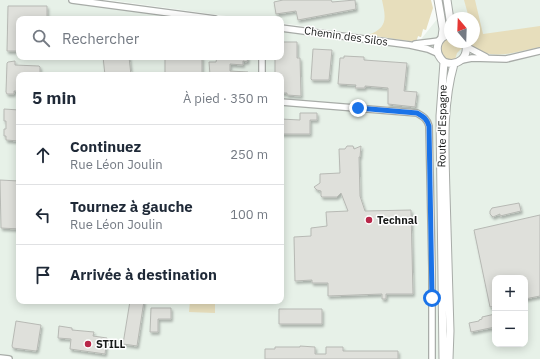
<!DOCTYPE html>
<html lang="fr">
<head>
<meta charset="utf-8">
<style>
  :root { --surface:#fff; --page:#f2f2f3; --text:#1f2937; --muted:#747a83; --line:#e0e1e3 }
  body { margin:0; font-family:"IBM Plex Sans",sans-serif; background:var(--page); color:var(--text) }
  .controls { position:absolute; right:12px; bottom:12px; display:grid; overflow:hidden; border-radius:8px; box-shadow:0 2px 10px #0003 }
  .controls button { width:36px; height:36px; display:grid; place-items:center; padding:0; border:0; border-bottom:1px solid var(--line); background:var(--surface); color:var(--text); font:20px sans-serif }
  .compass { position:absolute; left:444px; top:12px; width:36px; height:36px; border-radius:50%; background:var(--surface); box-shadow:0 2px 10px #0003; rotate:341deg }
  .stop { position:absolute; width:12px; height:12px; margin:-9px; border:3px solid #1a73e8; border-radius:50%; background:#fff }
  .stop.end { background:#1a73e8; border-color:#fff; box-shadow:0 1px 4px #0008 }
  .list { margin:0; padding:0; list-style:none }
  h2 { display:flex; justify-content:space-between; align-items:center; height:52px; margin:0; padding:0 16px; font-size:17px }
  h2 small { font-size:13px; font-weight:400; color:var(--muted) }
  .list li { display:grid; grid-template-columns:26px 1fr auto; gap:12px; align-items:center; box-sizing:border-box; height:60px; padding:0 16px; border-top:1px solid var(--line) }
  .list b { display:block; font-size:15px; white-space:nowrap }
  .list p { margin:0; font-size:13px; white-space:nowrap; color:var(--muted) }
  .list em { font-size:13px; font-style:normal; color:var(--muted) }
  .icon { flex:none; width:22px; height:22px; fill:none; stroke:currentColor; stroke-width:2; stroke-linecap:round; stroke-linejoin:round }
  .map { position:relative; flex:none; width:540px; height:359px; overflow:hidden }
  .search { position:absolute; background:var(--surface); box-shadow:0 2px 10px #0003; left:16px; top:16px; width:268px; height:44px; display:flex; align-items:center; gap:10px; box-sizing:border-box; padding:0 14px; border-radius:8px; color:var(--muted); font-size:15px }
  .panel { position:absolute; background:var(--surface); box-shadow:0 2px 10px #0003; left:16px; top:72px; width:268px; height:232px; border-radius:8px }
  .map>svg:first-child { display:block }
  .built { fill:#e7f1e8; fill-rule:evenodd }
  .green { fill:#e7debc }
  .building { fill:#dfe0db; stroke:#b7b9b4; filter:url(#shadow) }
  .lines { fill:none; stroke-linecap:round; stroke-linejoin:round }
  .minor-casing { stroke:#a8aca8; stroke-width:8 }
  .major-casing { stroke:#a8aca8; stroke-width:9 }
  .minor { stroke:#fff; stroke-width:5.5 }
  .major { stroke:#fff; stroke-width:7 }
  .route { stroke:#1a73e8; stroke-width:5 }
  .poi-dot { fill:#b82749; stroke:#fff; stroke-width:1.5 }
  .labels { text-anchor:middle; dominant-baseline:central; stroke-width:3; stroke-linejoin:round; paint-order:stroke }
  .street-label { font-size:11px; fill:#181a19; stroke:#fff }
  .poi-label { font-size:11px; font-weight:bold; fill:#181a19; stroke:#fff; text-anchor:start }
</style>
</head>
<body>
<div class="map">
<svg width="540" height="359" viewBox="0 0 540 359">
  <defs>
    <filter id="shadow"><feDropShadow dx="1.5" dy="2.5" stdDeviation="1" flood-color="#0004"/></filter>
  </defs>
  <rect width="100%" height="100%" fill="#f7fbf7"/>
  <!-- built -->
  <path class="built" d="M0,0H95L239,19H19V57H281V25L418,43L438,18L435,0H540V359H0ZM450,18H474V42H450ZM19,75H281V301H19ZM495,278H525V344H495Z
    M109,0H431L426,30L423,29L421,37L418,36L416,42L281,23V19H248Z"/>
  <!-- green -->
  <path class="green" d="M382,0H431L433,8L426,30L423,29L421,37L418,36L416,42L368,35C388,28 386,18 382,0Z
    M464,0H475L483,34L540,26V47C519,51 497,60 477,50C472,48 470,46 467,42H474V18H469Z
    M450,38V42H459L462,48L457,53L455,60H447L441,56L440,45L445,40Z
    M190,301H215V313L189,312Z"/>
  <!-- building -->
  <path class="building" d="M283,0H331L332,2L355,0L356,9L298,20L296,11L276,14L274,2Z
    M8,6H47V19H19V51H7Z
    M281,42H297V58H300L301,96L287,95V93H281V75H275V57H281Z
    M313,49L332,50L329,80H312L311,79Z
    M344,56L364,57V60L407,63L404,91L417,92L415,107L388,104V88L365,86V88H355L356,85L338,84L340,58H344Z
    M103,57H129L131,75H105Z
    M165,57H202V75H165Z
    M217,57H248L247,62L243,61V65L230,64V71L248,72L247,75H210L209,62H216Z
    M15,61V65L39,66L40,67V75H19V91H14V94H7L6,92L7,63L8,62Z
    M4,109L19,110V141L6,140V136H4V129H6V121H4Z
    M300,113H317V120H310V134H281V119L300,120Z
    M347,146H353L354,149L361,146L360,157H359L360,196L365,211L411,210L413,294H386V299H382V294L328,296V283H312V280L295,281L294,237L311,236V228L327,226L326,212L348,211L341,193L337,197H322L321,196V191L317,190L314,187L320,183V174L340,173L339,149H345Z
    M0,180L19,181V229L1,228Z
    M519,203L521,211L500,216V214L493,217L490,214V211L492,208Z
    M540,215V296L525,299V278H495V306L490,307L474,230Z
    M130,301H144L137,346L123,344Z
    M151,308H171V319H158V332H150Z
    M279,309H322V324H279Z
    M495,314V327L471,332L469,323L479,321V320L482,319V317Z
    M16,321L41,325L37,350L36,351L13,348L12,346Z
    M59,326L72,328V330L94,332L93,336L107,338L105,354L70,349L71,339L58,338Z
    M300,346L315,347V354H326V347H343V351H398V359H265V349H275V347H300Z"/>
  <g class="lines">
    <defs>
      <path id="minor" d="M72,0L215,19
        M281,28L410,45L428,49L437,53
        M415,44L439,41
        M467,47L486,57
        M262,57V75
        M462,60L472,58L506,59L540,51
        M281,102L417,113C424,117 427,119 429,126L432,268V359
        M0,358L9,359"/>
      <path id="major" d="M438,0L443,29L442,37
        M447,0L450,20
        M450,34C436,37 433,52 444,62C458,67 470,57 465,42
        M443,359L440,116L444,62
        M449,359L450,331C449,285 447,240 446,194C445,150 442,106 454,64"/>
    </defs>
    <!-- minor casing -->
    <use href="#minor" class="minor-casing"/>
    <!-- major casing -->
    <use href="#major" class="major-casing"/>
    <!-- minor -->
    <use href="#minor" class="minor"/>
    <!-- major -->
    <use href="#major" class="major"/>
  </g>
  <g class="lines">
    <!-- route -->
    <path class="route" d="M358,108L417,113C424,117 427,119 429,126L432,298"/>
  </g>
  <!-- markers -->
  <g class="poi-dot">
    <circle cx="369" cy="220" r="4"/>
    <circle cx="88" cy="344" r="4"/>
  </g>
  <g class="labels">
    <!-- street labels -->
    <g class="street-label">
      <text transform="translate(346 36) rotate(8)">Chemin des Silos</text>
      <text transform="translate(442 126) rotate(-89)">Route d'Espagne</text>
    </g>
    <!-- poi labels -->
    <g class="poi-label">
      <text x="377" y="220">Technal</text>
      <text x="96" y="344">STILL</text>
    </g>
  </g>
</svg>
<div class="controls">
<button>+</button>
<button>−</button>
</div>
<svg class="compass" viewBox="-18 -18 36 36"><path d="M0-13l5 13h-10z" fill="#e53935"/><path d="M0 13l5-13h-10z" fill="#747a83"/></svg>
<div class="stop" style="left:432px;top:298px"></div>
<div class="stop end" style="left:358px;top:108px"></div>
<div class="search"><svg class="icon" aria-label="search" viewBox="0 0 24 24"><circle cx="10" cy="10" r="6"/><path d="M15 15l6 6"/></svg>Rechercher</div>
<section class="panel">
<h2>5 min<small>À pied · 350 m</small></h2>
<ul class="list">
<li><svg class="icon" aria-label="ahead" viewBox="0 0 24 24"><path d="M12 20V5M6 11l6-6 6 6"/></svg><div><b>Continuez</b><p>Rue Léon Joulin</p></div><em>250 m</em></li>
<li><svg class="icon" aria-label="left" viewBox="0 0 24 24"><path d="M17 20v-9H6M10 6l-5 5 5 5"/></svg><div><b>Tournez à gauche</b><p>Rue Léon Joulin</p></div><em>100 m</em></li>
<li><svg class="icon" aria-label="arrive" viewBox="0 0 24 24"><path d="M6 21V4h12l-3 4 3 4H6"/></svg><div><b>Arrivée à destination</b></div></li>
</ul>
</section>
</div>
</body>
</html>
